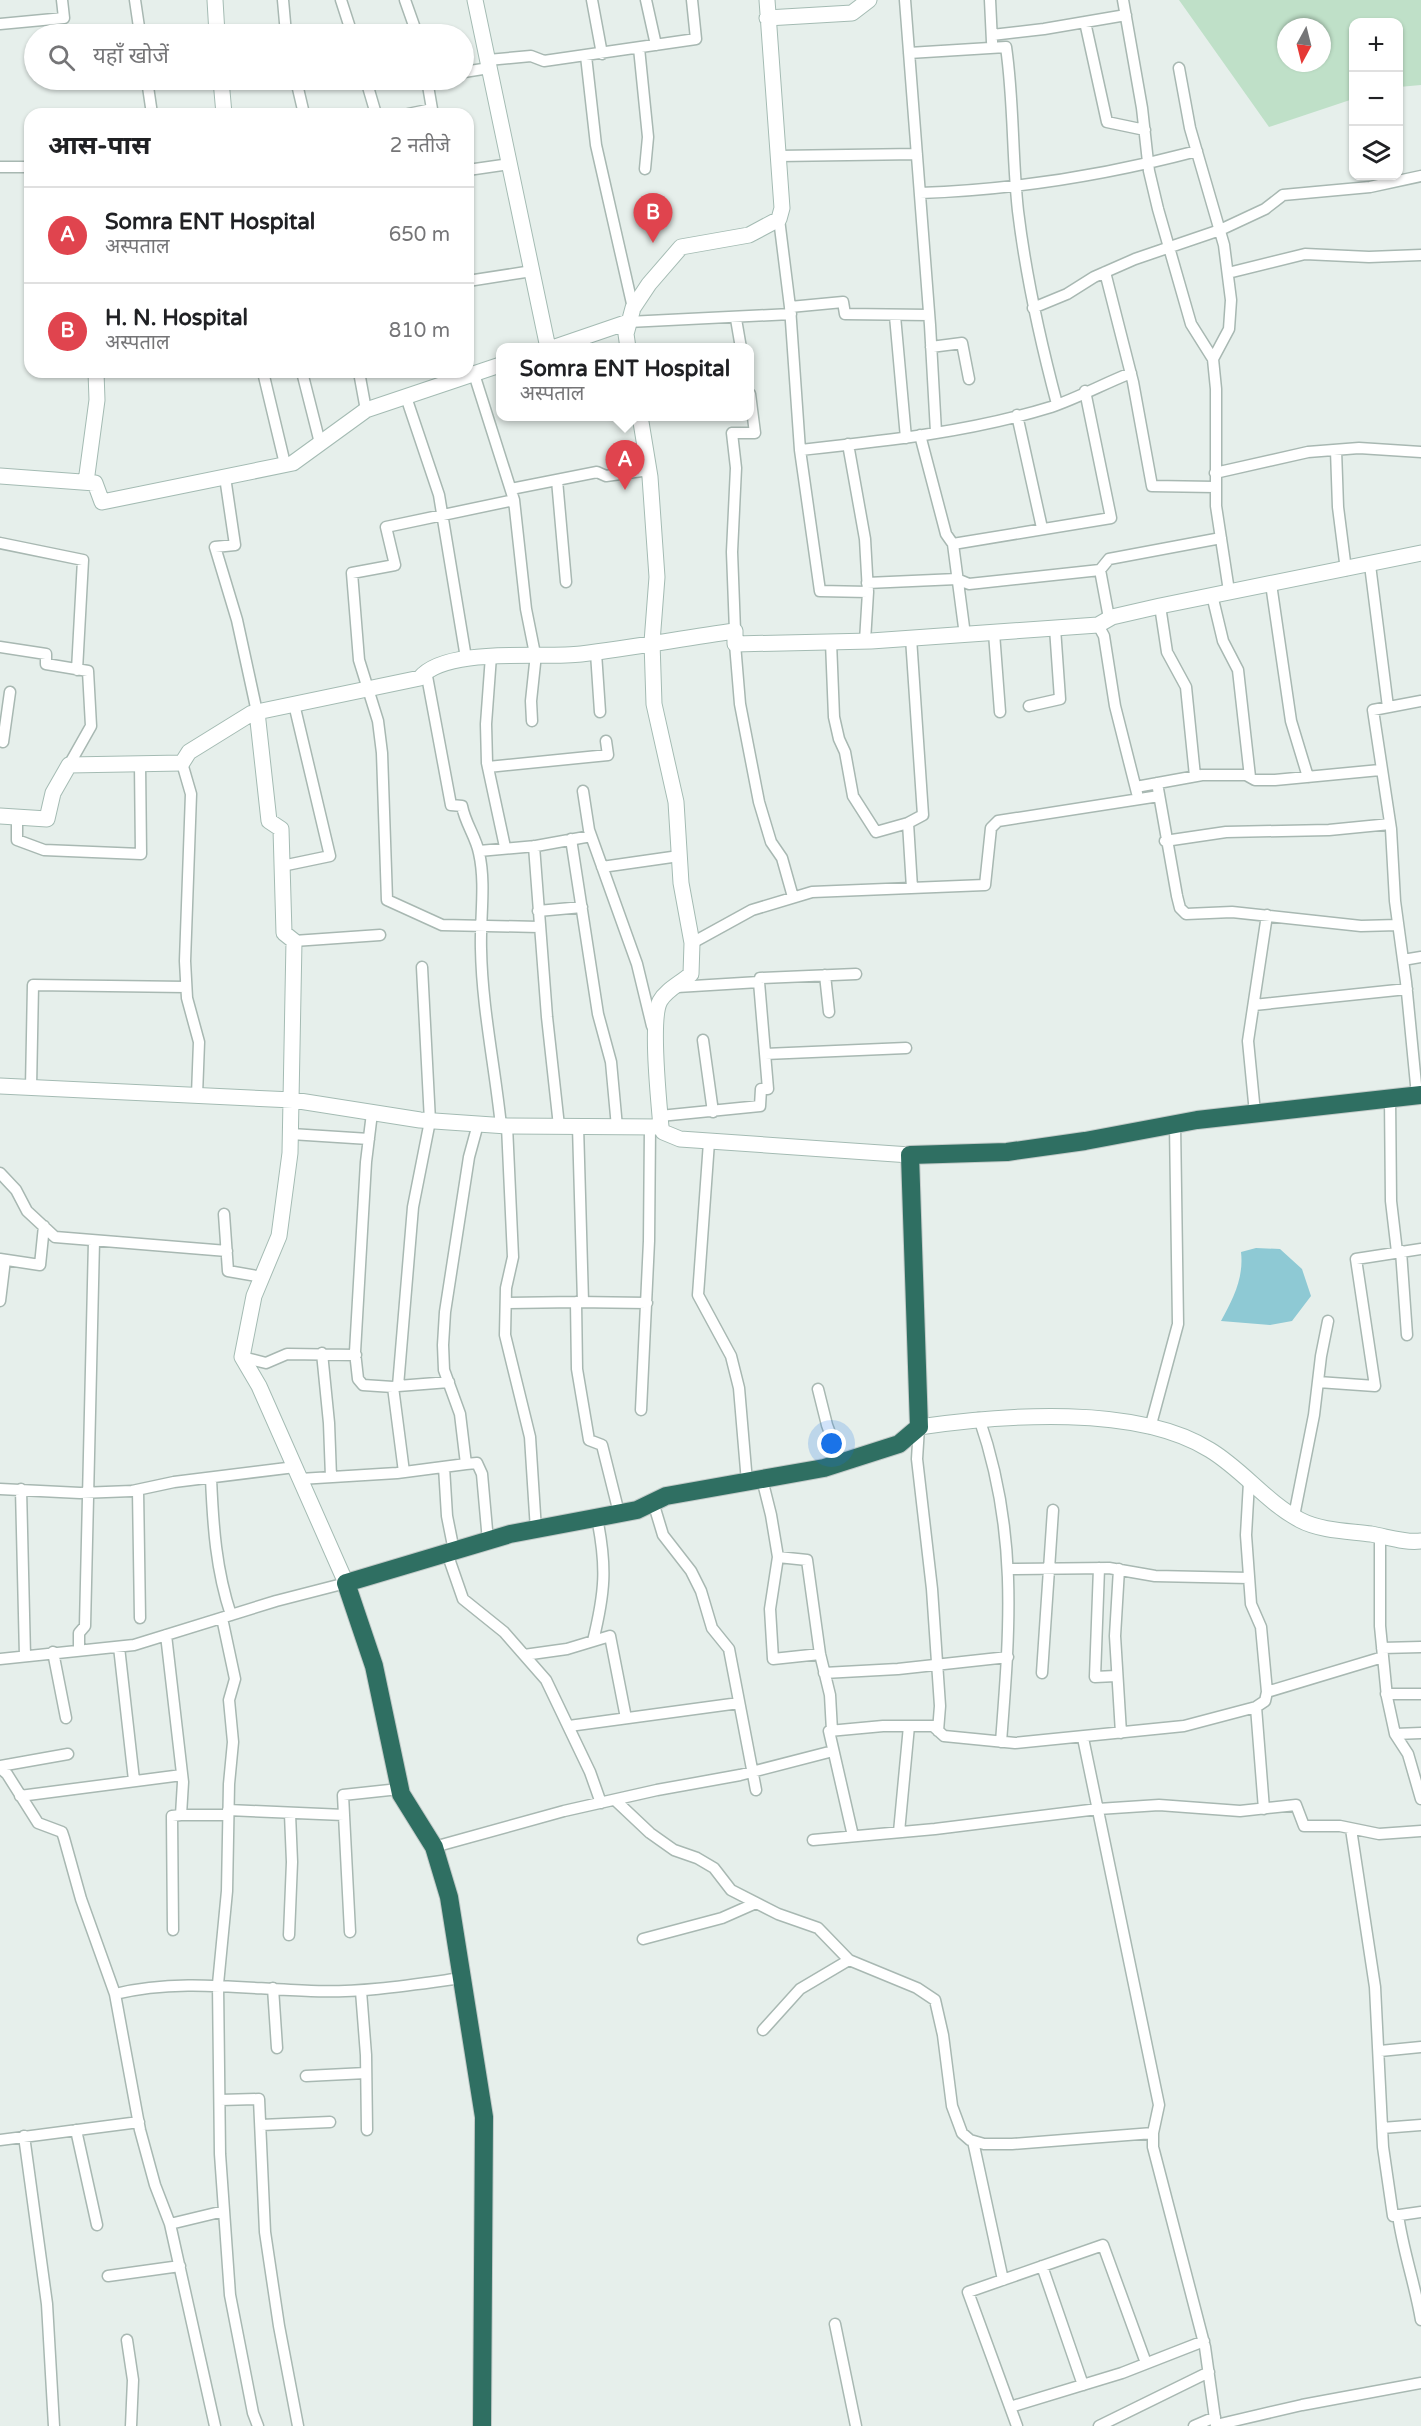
<!DOCTYPE html>
<html lang="hi">
<head>
<meta charset="utf-8">
<style>
  :root { --surface:#fff; --page:#f6f6f6; --text:#202124; --muted:#757577; --line:#e0e0e0; --accent:#7f4e3f }
  body { margin:0; font-family:"Varela Round","Noto Sans Devanagari",sans-serif; background:var(--page); color:var(--text) }
  .controls { position:absolute; right:18px; top:18px; display:grid; overflow:hidden; border-radius:12px; box-shadow:0 2px 4px #0004 }
  .controls button { width:54px; height:54px; display:grid; place-items:center; padding:0; border:0; border-bottom:2px solid var(--line); background:var(--surface); color:var(--text); font:30px sans-serif }
  .compass { position:absolute; left:1277px; top:18px; width:54px; height:54px; border-radius:50%; background:var(--surface); box-shadow:0 2px 4px #0004; rotate:187deg }
  .you { position:absolute; left:832px; top:1444px; width:21px; height:21px; margin:-15px; border:4px solid #fff; border-radius:50%; background:#1a73e8; box-shadow:0 0 0 9px #1a73e833 }
  .badge { display:grid; place-items:center; width:39px; height:39px; border-radius:50%; background:var(--accent); color:#fff; font-size:20px; font-weight:700 }
  .pin { position:absolute; translate:-50% -50px; filter:drop-shadow(0 2px 3px #0008) }
  .pin::after { content:''; position:absolute; top:32px; width:21px; height:18px; background:inherit; clip-path:polygon(0 0,100% 0,50% 100%) }
  .popup { position:absolute; left:496px; top:343px; width:258px; height:78px; box-sizing:border-box; display:grid; place-content:center; border-radius:12px; background:var(--surface); filter:drop-shadow(0 2px 4px #0005); font-size:20px; white-space:nowrap; color:var(--muted) }
  .popup b { font-size:22px; color:var(--text) }
  .popup::after { content:''; position:absolute; left:50%; top:100%; margin-left:-12px; border:12px solid transparent; border-top-color:var(--surface) }
  .list { margin:0; padding:0; list-style:none }
  h2 { display:flex; justify-content:space-between; align-items:center; height:78px; margin:0; padding:0 24px; font-size:26px }
  h2 small { font-size:20px; font-weight:400; color:var(--muted) }
  .list li { display:grid; grid-template-columns:39px 1fr auto; gap:18px; align-items:center; box-sizing:border-box; height:96px; padding:0 24px; border-top:2px solid var(--line) }
  .list b { display:block; font-size:22px; white-space:nowrap }
  .list p { margin:0; font-size:20px; white-space:nowrap; color:var(--muted) }
  .list em { font-size:20px; font-style:normal; color:var(--muted) }
  .icon { flex:none; width:33px; height:33px; fill:none; stroke:currentColor; stroke-width:2; stroke-linecap:round; stroke-linejoin:round }
  .map { position:relative; flex:none; width:1421px; height:2426px; overflow:hidden }
  .search { position:absolute; background:var(--surface); box-shadow:0 2px 4px #0004; left:24px; top:24px; width:450px; height:66px; display:flex; align-items:center; gap:15px; box-sizing:border-box; padding:0 21px; border-radius:33px; color:var(--muted); font-size:22px }
  .panel { position:absolute; background:var(--surface); box-shadow:0 2px 4px #0004; left:24px; top:108px; width:450px; height:270px; border-radius:18px }
  .map>svg:first-child { display:block }
  .green { fill:#bfe0c8; fill-rule:evenodd }
  .water { fill:#8ec9d4 }
  .lines { fill:none; stroke-linecap:round; stroke-linejoin:round }
  .street-casing { stroke:#a8b8b2; stroke-width:13 }
  .secondary-casing { stroke:#a4bbb3; stroke-width:17 }
  .highway-casing { stroke:#c2cac8; stroke-width:20 }
  .street { stroke:#fff; stroke-width:10 }
  .secondary { stroke:#fff; stroke-width:15 }
  .highway { stroke:#2f6f62; stroke-width:18 }
</style>
</head>
<body>
<div class="map">
<svg width="1421" height="2426" viewBox="0 0 1421 2426">
  <rect width="100%" height="100%" fill="#e6efeb"/>
  <!-- green -->
  <path class="green" d="M1179,0H1421V85L1399,87L1398,22H1354L1353,99L1269,127ZM1286,27H1322V63H1286Z"/>
  <!-- water -->
  <path class="water" d="M1256,1248L1280,1249L1302,1269L1311,1296L1292,1321L1270,1325L1221,1321C1233,1299 1244,1278 1241,1252Z"/>
  <g class="lines">
    <defs>
      <path id="street" d="M135,0L140,34
        M283,0L286,34
        M341,0L352,34
        M405,0L417,34
        M592,0L602,54
        M646,0L656,45
        M905,0L930,325L936,432
        M990,0L992,42
        M1123,0L1142,108L1149,171L1158,209L1191,324L1213,359
        M1085,22L1107,122L1145,130
        M0,24L64,18L62,0
        M992,35L1044,29L1126,15
        M639,48L648,137L645,169
        M909,53L1006,47C1014,102 1012,157 1018,211C1026,277 1040,340 1057,404
        M586,56L596,145L633,308
        M488,60L531,56L544,61L696,39L692,0
        M1179,68L1190,128L1224,245L1231,300L1229,329L1213,359L1216,389V506L1229,591
        M464,72L489,68
        M147,80L152,114
        M296,80L304,114
        M366,80L376,114
        M408,114L432,109L427,80
        M778,156L917,154
        M0,167H30
        M468,170L510,164
        M920,193C1014,190 1106,175 1197,151
        M779,219L790,307L800,450C884,441 970,432 1051,407C1078,398 1105,383 1131,373
        M1105,272L1133,382L1152,486L1215,487
        M1228,273L1305,254L1369,257L1421,255
        M468,281L532,271
        M790,307L843,302L845,314L929,315
        M1033,308L1067,294L1094,277L1135,259L1220,230L1265,209L1283,195L1370,187L1421,176
        M895,316L906,438
        M736,319L741,348
        M628,322L791,314
        M931,347L962,343L969,379
        M263,372L285,464
        M302,372L320,443
        M359,372L366,410
        M474,374L514,500L526,609L535,654
        M406,397L439,495L466,658
        M1017,415L1042,528
        M920,435L946,534L953,544L965,635
        M848,444L865,539L868,592L865,641
        M800,450L820,591L868,592
        M1336,450L1338,507L1346,570
        M1215,473L1308,452L1359,448L1421,452
        M225,477L235,545L215,547L237,620L257,712
        M557,480L566,582
        M511,489L597,472L606,476L649,470
        M514,500L386,527L395,565L352,573L359,660L378,721L382,753L387,900L442,925L539,927
        M0,543L83,560L77,670
        M953,544L1111,518L1085,391
        M1370,565L1388,707
        M1100,570L1109,559L1221,538
        M867,583L957,579L969,584L1100,570L1109,618
        M1271,584L1291,721L1308,777
        M1212,595L1223,641L1238,670L1250,777
        M1160,606L1167,652L1186,687L1195,776
        M1098,625L1104,636L1115,706L1137,793
        M735,631L732,552L736,468L732,433H755L750,394
        M994,633L1000,712
        M911,638L923,815L908,823L912,888
        M831,642L834,717L839,739L845,752L853,796L876,832L908,823
        M735,644L740,704L759,802L771,842L782,858L793,897
        M0,647L46,654V664L88,671L91,726L69,765
        M596,653L600,712
        M491,656L486,724L487,763L505,847
        M426,671L451,805L462,806C465,823 476,837 479,853C486,884 480,917 481,949C482,1008 495,1067 501,1126
        M1029,706L1060,699L1055,628
        M532,721L531,701L536,654
        M0,741L3,742L10,692
        M182,763L191,794L185,961L187,998L199,1042L197,1095
        M488,767L608,755L606,741
        M1157,783L1177,896L1180,908L1186,914L1232,912L1361,926L1398,925
        M1136,787L1202,775H1246L1255,780H1275L1380,770
        M583,791L589,830L637,964L652,1026
        M17,817V840L44,850L141,854L140,764
        M571,839L598,1014L611,1062L617,1127
        M1165,841L1226,832L1329,830L1390,824
        M534,846L547,1017L559,1126
        M479,851L536,846L591,836
        M282,866L330,856L294,704
        M602,867L679,856
        M538,911L582,907
        M294,941L380,935
        M692,943L752,910L812,892L985,885L991,828L998,821L1159,796
        M1403,960L1421,957
        M825,975L829,1012
        M759,982L760,978L856,974
        M1254,1005L1407,989
        M703,1040L713,1112
        M765,1054L906,1048
        M31,1088L33,985L186,987
        M1417,1095L1406,982L1395,901L1391,829L1373,710L1421,701
        M1390,1098L1391,1201L1397,1252
        M372,1113L366,1162L355,1352L358,1379L363,1385L393,1387L404,1472
        M1255,1113L1248,1041L1267,915
        M660,1116L760,1106L761,1089H768L759,982L677,987
        M478,1124L469,1157L445,1312L443,1345L444,1370L460,1414L466,1464L477,1463L482,1474L488,1541
        M507,1126L513,1257L506,1288L505,1335L530,1437L536,1530
        M578,1126L583,1302
        M291,1134L369,1139
        M709,1142L698,1295L731,1356L739,1388L747,1482
        M0,1173L16,1190L27,1211L55,1237L227,1251
        M224,1214L228,1271L262,1277
        M1401,1251L1407,1335
        M0,1259L40,1265L44,1226
        M0,1301L5,1260
        M506,1303L576,1302
        M322,1353L329,1423L331,1477
        M242,1357L266,1363L287,1354L356,1355
        M1318,1382L1375,1386L1356,1259L1421,1249
        M398,1386L449,1382
        M393,1387L398,1386L413,1207L430,1121L422,967
        M818,1389L827,1425L841,1463
        M641,1410L649,1241L650,1127
        M979,1418C1018,1531 1010,1626 1001,1742
        M919,1427L917,1459L932,1589L940,1706L938,1731
        M1150,1428L1178,1324L1175,1124
        M444,1467L447,1516L454,1551
        M211,1478C213,1526 216,1570 231,1615
        M300,1479L397,1473L466,1464
        M762,1479L771,1515L778,1557L770,1609L773,1659L820,1654
        M1249,1482L1246,1535L1251,1604L1261,1627L1267,1692L1265,1701L1256,1707L1264,1809
        M0,1489L80,1493L132,1491L174,1482L295,1467
        M21,1489L25,1656
        M138,1490L140,1618
        M653,1502L663,1535L691,1571L701,1591L712,1628L729,1649L756,1790
        M619,1513L602,1445L589,1440L577,1369L576,1302L647,1303
        M1294,1516L1314,1415L1321,1356L1328,1321
        M1380,1536V1626L1387,1697L1395,1734L1408,1754L1421,1799
        M447,1553L463,1599L504,1632L546,1680L590,1772L601,1803
        M778,1557L807,1560L820,1654L830,1695L832,1731
        M1099,1568L1095,1677L1116,1676
        M1009,1569L1109,1568L1155,1576L1249,1578
        M1119,1569L1115,1636L1121,1733
        M222,1618L235,1679L229,1700L233,1742L229,1784L227,1891L218,1984L220,2154L230,2295L253,2413L258,2426
        M166,1635L183,1782L181,1815H228
        M593,1641C605,1592 607,1567 597,1518
        M119,1647L134,1780
        M1382,1648L1421,1647
        M79,1650V1633L85,1626L94,1241
        M53,1652L66,1718
        M524,1655L567,1649L610,1636L626,1718
        M0,1659L134,1645L276,1601L346,1583
        M824,1673L898,1669L1008,1657
        M1042,1673L1053,1510
        M1267,1692L1383,1657
        M1386,1694H1421
        M569,1726L739,1703
        M1395,1734L1421,1733
        M1083,1738L1159,2105L1153,2133V2147L1205,2347L1216,2426
        M0,1766L68,1754
        M0,1768L7,1774L38,1823L62,1832L64,1838L81,1899L115,1994L140,2130L155,2185L170,2224L215,2426
        M20,1796L182,1775
        M615,1800L650,1833L674,1850L697,1858L714,1868L731,1890L778,1914L818,1928L849,1960L917,1988L935,2000L943,2035L952,2106L962,2133L970,2140L984,2144H1012L1153,2133
        M228,1810L344,1815L350,1932
        M344,1815L343,1795L399,1789
        M1351,1829L1375,1987L1383,2147L1393,2216L1421,2212
        M899,1832L909,1726
        M853,1836L829,1731L883,1726H933L944,1736L1015,1743L1184,1726L1256,1707
        M813,1840L935,1829L1098,1809L1159,1805L1240,1811L1296,1805L1304,1826H1340L1379,1834L1421,1831
        M434,1847L564,1811L657,1790L740,1775L833,1751
        M173,1930L172,1816L181,1815
        M289,1935L292,1862L290,1814
        M643,1939L722,1918L756,1903
        M273,1988L277,2048
        M361,1991L366,2055L367,2130
        M115,1994C180,1978 245,1989 311,1991C362,1993 411,1985 462,1978
        M763,2030L800,1989L849,1960
        M1380,2051L1421,2047
        M306,2076L366,2073
        M220,2100L259,2099L265,2232L279,2326L298,2426
        M261,2125L330,2122
        M1382,2128L1421,2125
        M76,2130L97,2225
        M24,2136L47,2304L54,2426
        M0,2140L139,2122
        M973,2141L1003,2280
        M1398,2215C1403,2251 1415,2284 1421,2320
        M170,2224L224,2211
        M1042,2266L1083,2385
        M108,2276L180,2266
        M835,2324L856,2426
        M127,2340L133,2380L131,2426
        M1010,2407L1122,2373L1204,2341
        M1216,2425L1302,2405L1421,2383
        M1017,2426L968,2292L1103,2245L1146,2363
        M1099,2426L1209,2372
        M1194,2426L1215,2417"/>
      <path id="secondary" d="M215,0L217,34
        M475,0L548,348
        M767,18L852,13L869,0
        M221,80L224,114
        M552,348L628,322
        M628,348L626,334L633,308L649,284L681,247L749,235L779,219L782,208L767,0
        M640,416L650,477L657,577L652,642L654,704L676,802L681,883L692,943L691,974C681,983 666,990 660,1001C650,1019 659,1103 661,1127L663,1132L680,1139L910,1155
        M0,476L95,483L102,502L293,463L366,410L500,365
        M86,482L97,400L96,372
        M257,712L269,821L281,829L284,933L294,941L290,1153L279,1236L254,1296L242,1357L259,1386L346,1583
        M0,816L47,819L53,793L69,765L182,763L189,752L252,713L420,678C446,646 543,659 581,654C632,648 684,638 735,631V644L871,641L1098,625L1112,617L1160,606L1421,553
        M0,1086L293,1100L420,1120L507,1126L661,1127
        M919,1427C1002,1415 1137,1404 1210,1450C1243,1470 1266,1502 1300,1520C1321,1531 1349,1531 1371,1534C1388,1537 1405,1543 1421,1541"/>
      <path id="highway" d="M482,2426L484,2117L449,1897L434,1847L401,1794L374,1666L346,1583L510,1534L637,1510L666,1496L824,1468L899,1444L919,1427L910,1155L1007,1152L1085,1141L1197,1120L1421,1095"/>
    </defs>
    <!-- street casing -->
    <use href="#street" class="street-casing"/>
    <!-- secondary casing -->
    <use href="#secondary" class="secondary-casing"/>
    <!-- highway casing -->
    <use href="#highway" class="highway-casing"/>
    <!-- street -->
    <use href="#street" class="street"/>
    <!-- secondary -->
    <use href="#secondary" class="secondary"/>
    <!-- highway -->
    <use href="#highway" class="highway"/>
  </g>
</svg>
<div class="controls">
<button>+</button>
<button>−</button>
<button><svg class="icon" aria-label="layers" viewBox="0 0 24 24"><path d="M12 4l9 5-9 5-9-5zM3 14l9 5 9-5"/></svg></button>
</div>
<svg class="compass" viewBox="-18 -18 36 36"><path d="M0-13l5 13h-10z" fill="#e53935"/><path d="M0 13l5-13h-10z" fill="#757577"/></svg>
<div class="you"></div>
<div class="pin badge" style="left:625px;top:490px;background:#e0444e">A</div>
<div class="popup"><b>Somra ENT Hospital</b>अस्पताल</div>
<div class="pin badge" style="left:653px;top:243px;background:#e0444e">B</div>
<div class="search"><svg class="icon" aria-label="search" viewBox="0 0 24 24"><circle cx="10" cy="10" r="6"/><path d="M15 15l6 6"/></svg>यहाँ खोजें</div>
<section class="panel">
<h2>आस-पास<small>2 नतीजे</small></h2>
<ul class="list">
<li><span class="badge" style="background:#e0444e">A</span><div><b>Somra ENT Hospital</b><p>अस्पताल</p></div><em>650 m</em></li>
<li><span class="badge" style="background:#e0444e">B</span><div><b>H. N. Hospital</b><p>अस्पताल</p></div><em>810 m</em></li>
</ul>
</section>
</div>
</body>
</html>
